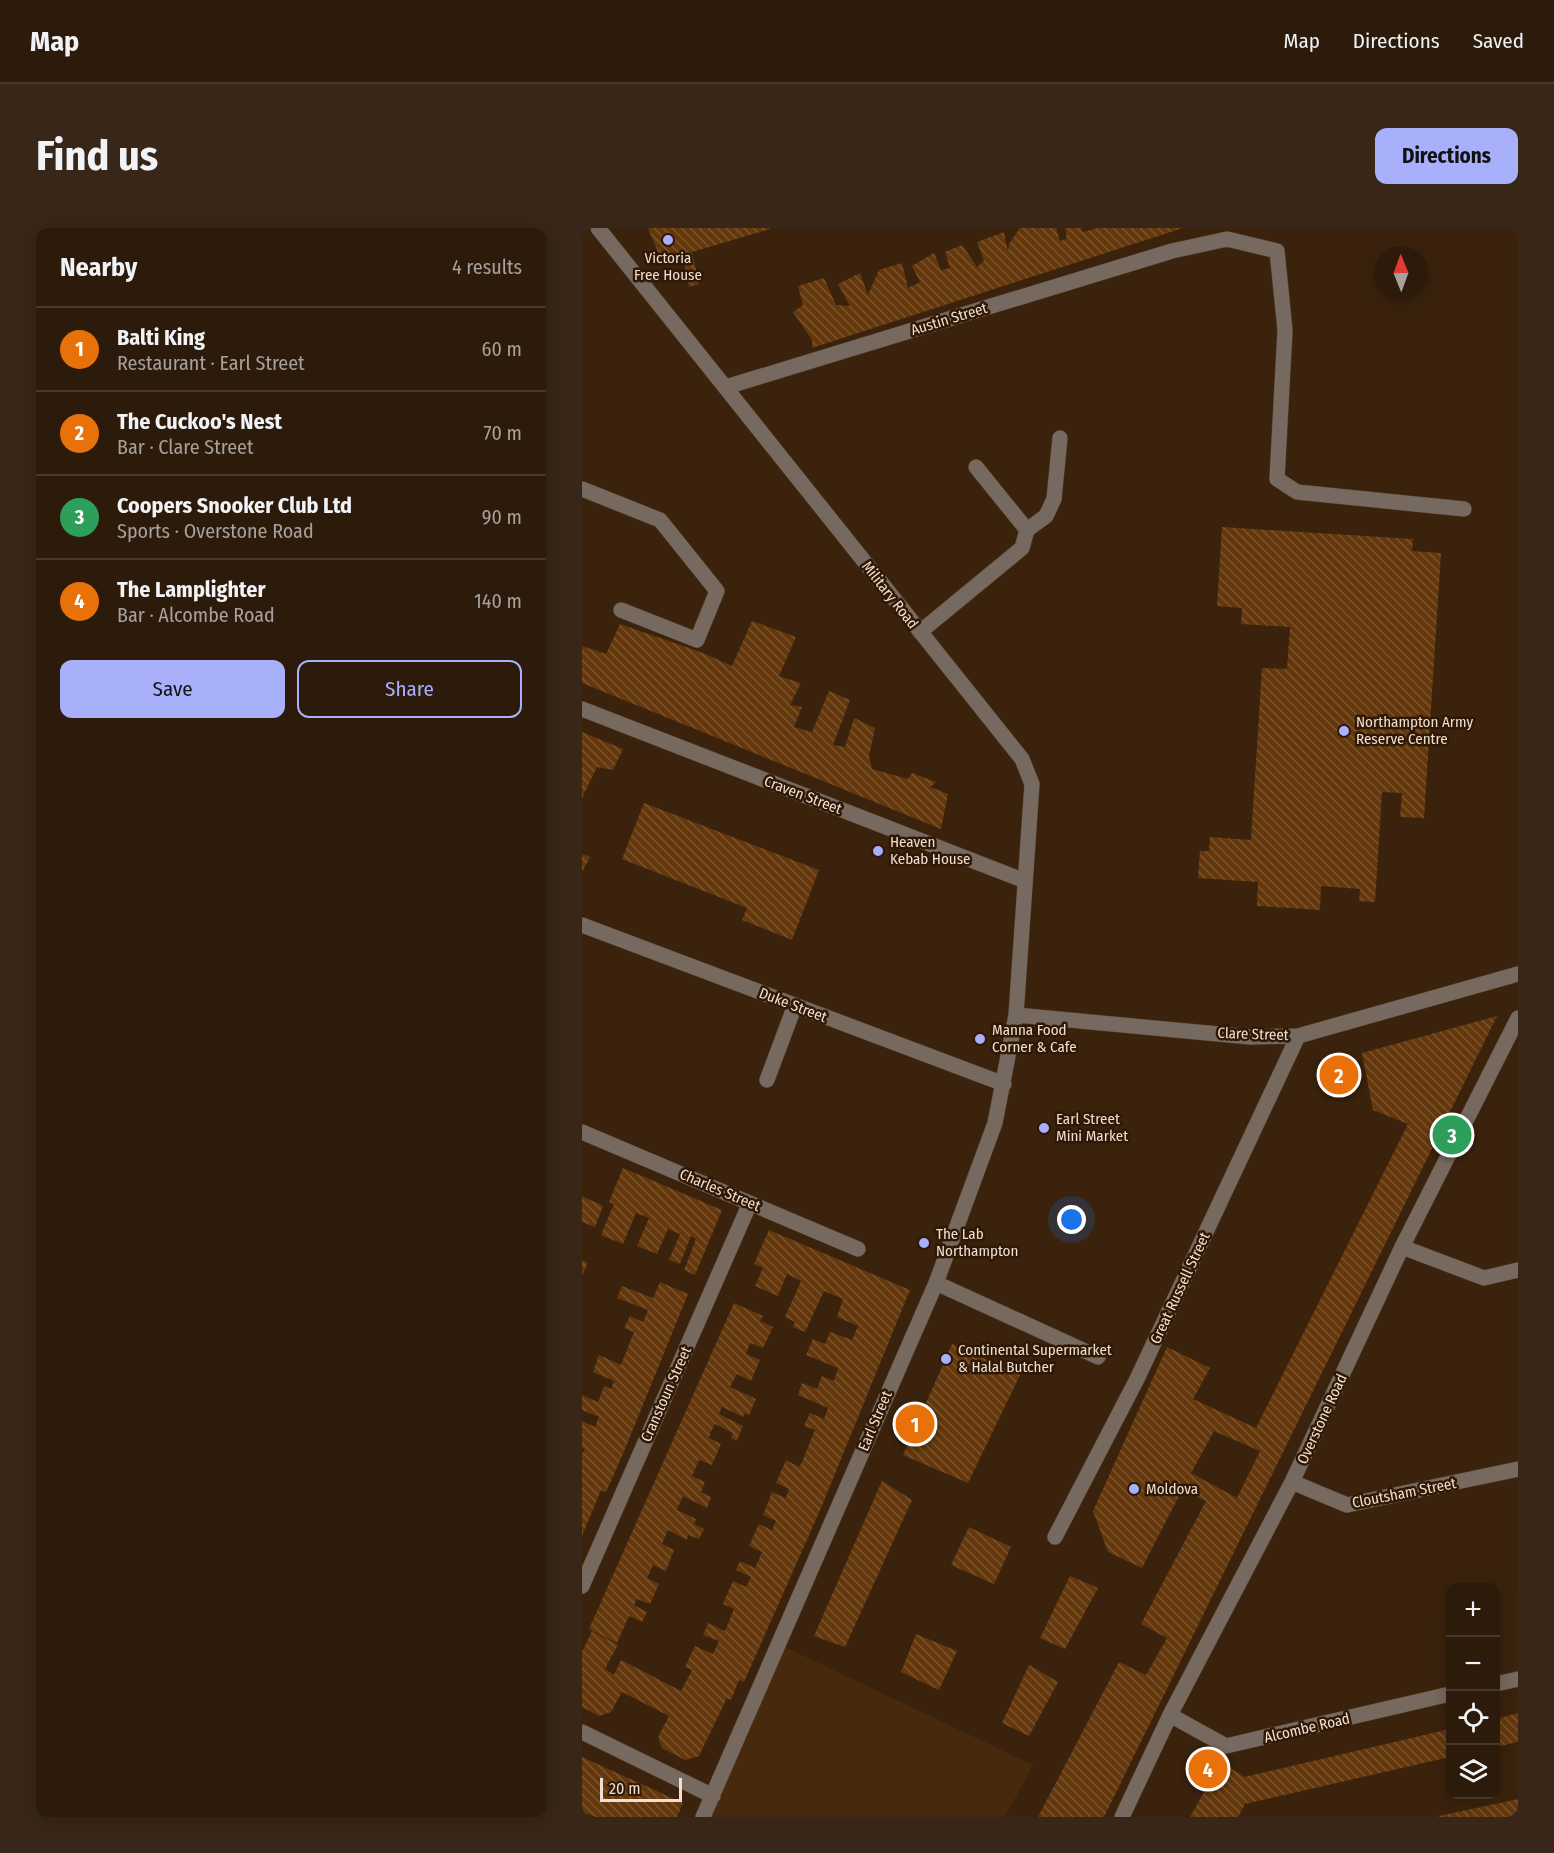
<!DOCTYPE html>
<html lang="en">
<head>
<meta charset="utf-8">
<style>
  :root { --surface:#2c1a0a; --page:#382718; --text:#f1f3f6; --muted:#a6a19c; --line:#48382b; --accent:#a8b0fc }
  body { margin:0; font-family:"Fira Sans Condensed",sans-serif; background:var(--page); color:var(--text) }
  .controls { position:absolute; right:18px; bottom:18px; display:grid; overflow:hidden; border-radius:12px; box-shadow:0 3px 15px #0003 }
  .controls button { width:54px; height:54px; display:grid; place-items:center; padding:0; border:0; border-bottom:2px solid var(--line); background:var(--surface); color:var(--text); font:30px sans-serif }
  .compass { position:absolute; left:792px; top:18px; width:54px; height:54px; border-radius:50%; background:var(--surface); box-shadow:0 3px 15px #0003; rotate:359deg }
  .scale { position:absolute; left:18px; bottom:15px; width:82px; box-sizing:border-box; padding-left:6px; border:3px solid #efded2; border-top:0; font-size:16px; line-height:21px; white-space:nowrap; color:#efded2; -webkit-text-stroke:4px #2f1804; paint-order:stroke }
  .you { position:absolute; left:490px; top:992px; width:21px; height:21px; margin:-15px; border:4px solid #fff; border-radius:50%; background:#1a73e8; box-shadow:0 0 0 9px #1a73e833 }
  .badge { display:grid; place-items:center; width:39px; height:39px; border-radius:50%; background:var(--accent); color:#fff; font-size:20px; font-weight:700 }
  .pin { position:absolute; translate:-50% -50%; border:3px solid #fff; box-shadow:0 2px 6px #0006 }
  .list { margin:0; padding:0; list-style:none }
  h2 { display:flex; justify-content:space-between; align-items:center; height:78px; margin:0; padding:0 24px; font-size:26px }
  h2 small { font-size:20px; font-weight:400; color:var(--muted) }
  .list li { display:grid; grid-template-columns:39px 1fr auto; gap:18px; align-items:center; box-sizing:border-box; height:84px; padding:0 24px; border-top:2px solid var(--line) }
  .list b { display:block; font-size:22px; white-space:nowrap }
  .list p { margin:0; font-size:20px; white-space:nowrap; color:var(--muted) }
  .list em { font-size:20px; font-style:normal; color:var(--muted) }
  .actions { display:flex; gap:12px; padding:18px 24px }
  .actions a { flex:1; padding:14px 0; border:2px solid var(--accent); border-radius:12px; text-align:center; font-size:21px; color:var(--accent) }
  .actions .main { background:var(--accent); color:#111 }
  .icon { flex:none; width:33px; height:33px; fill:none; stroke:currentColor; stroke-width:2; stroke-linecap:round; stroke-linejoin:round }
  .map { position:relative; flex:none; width:936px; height:1589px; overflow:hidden; border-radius:12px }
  header { display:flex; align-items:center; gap:36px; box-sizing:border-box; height:84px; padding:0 30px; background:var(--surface); border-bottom:2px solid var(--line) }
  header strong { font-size:28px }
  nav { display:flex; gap:33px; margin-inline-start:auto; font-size:21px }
  .intro { display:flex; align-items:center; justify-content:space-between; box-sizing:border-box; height:144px; padding:0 36px }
  h1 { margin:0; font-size:42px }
  .button { padding:15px 27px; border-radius:12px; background:var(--accent); color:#111; font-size:21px; font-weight:700 }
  main { display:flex; gap:36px; padding:0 36px }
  aside { flex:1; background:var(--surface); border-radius:12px; box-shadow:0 3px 15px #0003 }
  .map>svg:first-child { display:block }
  .built { fill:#47290d }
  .building { fill:url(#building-back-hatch); fill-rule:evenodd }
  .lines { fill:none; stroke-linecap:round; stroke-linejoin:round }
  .minor-casing { stroke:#57402d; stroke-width:16 }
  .minor { stroke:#76695f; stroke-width:15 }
  .poi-dot { fill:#a8b0fc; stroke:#2f1804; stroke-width:2 }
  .labels { text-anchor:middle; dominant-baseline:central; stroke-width:5; stroke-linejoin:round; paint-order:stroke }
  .poi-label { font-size:15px; fill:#efded2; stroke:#2f1804; text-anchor:start }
  .street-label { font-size:15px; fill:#efded2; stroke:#2f1804 }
</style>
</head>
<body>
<header>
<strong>Map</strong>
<nav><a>Map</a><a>Directions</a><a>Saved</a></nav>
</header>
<div class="intro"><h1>Find us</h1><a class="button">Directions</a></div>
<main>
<aside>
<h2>Nearby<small>4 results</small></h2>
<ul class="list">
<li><span class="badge" style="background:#e8710a">1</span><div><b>Balti King</b><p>Restaurant · Earl Street</p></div><em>60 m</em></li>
<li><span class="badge" style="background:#e8710a">2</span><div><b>The Cuckoo's Nest</b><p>Bar · Clare Street</p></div><em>70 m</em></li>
<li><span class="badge" style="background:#2e9e5b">3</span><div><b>Coopers Snooker Club Ltd</b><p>Sports · Overstone Road</p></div><em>90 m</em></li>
<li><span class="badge" style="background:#e8710a">4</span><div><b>The Lamplighter</b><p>Bar · Alcombe Road</p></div><em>140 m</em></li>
</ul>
<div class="actions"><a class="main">Save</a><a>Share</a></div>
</aside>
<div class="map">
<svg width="936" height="1589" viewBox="0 0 936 1589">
  <defs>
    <pattern id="building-back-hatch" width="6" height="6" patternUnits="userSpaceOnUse" patternTransform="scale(1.5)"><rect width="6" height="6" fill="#64380c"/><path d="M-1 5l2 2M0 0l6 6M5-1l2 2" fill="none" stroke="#7a542e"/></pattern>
  </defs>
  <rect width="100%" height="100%" fill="#3a220d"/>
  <!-- built -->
  <path class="built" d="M203,1419L451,1537L423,1589H128Z"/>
  <!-- building -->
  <path class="building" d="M66,0H188V1L110,24L117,56L107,59L102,33L81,36Z
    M438,0H474L478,13L485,11L483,0H499L501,4L515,0H601L230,120V112L211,84L221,77L216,58L242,50L254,77L268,78L256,56L278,45L286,67L297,42L320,35L326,60L338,54L330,38L352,25L359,42L368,40L363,24L380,17L395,39L402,33L395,14L422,4L426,24L427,16Z
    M640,299L831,311L830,323L859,325L842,590L818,589L820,565L800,564L793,674L777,673L778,661L739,658L738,682L675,678L676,654L616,650L618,623H627L628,609L669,612L680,440L705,441L708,399L659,396L660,380L635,378Z
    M170,393L214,409L197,448L219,455L208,477L220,479L212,499L230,504L247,463L268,472L251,517L263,519L272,490L293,500L287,528L290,541L326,551L330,545L354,554L348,559L366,566L359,601L0,455V418L24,426L38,396L121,425L150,438Z
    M0,504L41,521L31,542L15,539L0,570Z
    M62,575L237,642L210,712L160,692L165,680L40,631Z
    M0,626L8,629L0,644Z
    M915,788L522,1589H456L537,1434L564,1447L585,1410L559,1396L624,1273L600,1262L560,1340L526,1324L511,1283L585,1119L628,1140L611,1171L674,1200L826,896L791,882L780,825ZM632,1203L678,1223L655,1270L609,1245Z
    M41,940L140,982L113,1047L102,1042L114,1011L109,1008L98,1036L87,1032L98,1006L86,1001L75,1026L55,1018L67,990L54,985L41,1016L19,1007L32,976L27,974Z
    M0,968L21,978L13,999L0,994Z
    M187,1002L328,1062L239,1280L162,1454L157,1452L149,1472L145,1470L117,1528L103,1532L80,1520L76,1509L87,1488L40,1464L29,1484L17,1488L0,1479V1424L10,1403L36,1417L23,1441L32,1447L39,1432L99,1463L110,1442L103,1439L113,1418L131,1426L137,1413L121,1407L126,1395L143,1403L152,1381L141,1376L151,1353L164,1359L169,1349L154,1342L158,1333L173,1340L180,1324L167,1318L177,1296L190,1302L194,1293L181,1287L190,1264L204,1270L207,1261L194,1255L204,1232L217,1239L220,1234L233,1202L222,1198L228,1185L242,1191L246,1180L216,1167L220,1155L235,1161L240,1148L252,1153L256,1140L224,1127L231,1111L243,1116L248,1104L270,1112L276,1098L255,1089L261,1071L242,1063L223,1104L211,1099L213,1094L203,1089L219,1053L205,1046L196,1068L173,1058L181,1040L172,1036Z
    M0,1032L6,1035L0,1047Z
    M78,1054L106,1066L41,1226L24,1264L19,1262L0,1308V1226L3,1221L0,1220V1193L13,1199L17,1189L0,1182V1167L16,1174L22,1158L29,1161L32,1153L11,1144L17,1127L39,1137L52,1104L42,1100L48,1088L61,1094L66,1082L35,1070L40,1058L71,1070Z
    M152,1075L181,1088L178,1093L191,1099L181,1120L168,1115L166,1121L164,1126L178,1132L169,1153L155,1146L148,1159L174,1171L167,1187L162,1185L161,1189L140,1179L137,1186L161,1198L155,1213L149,1210L151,1205L133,1196L129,1204L127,1210L139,1216L130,1237L117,1232L110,1248L123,1254L119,1264L129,1269L125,1280L101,1268L95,1282L114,1291L112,1296L122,1301L117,1311L106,1307L105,1312L86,1302L80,1316L92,1322L84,1343L71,1337L65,1350L77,1356L68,1376L55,1371L52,1377L65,1384L60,1394L47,1388L35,1415L7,1401Z
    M370,1116L438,1147L386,1255L321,1227Z
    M300,1253L330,1272L263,1419L232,1408Z
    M387,1299L429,1319L412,1356L369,1337Z
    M488,1348L516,1360L483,1421L458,1410Z
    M334,1406L375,1423L357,1462L319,1444Z
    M447,1437L476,1454L447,1508L420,1495Z
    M936,1485V1514L914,1519V1491Z
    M868,1501V1529L663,1576L656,1589H608L639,1534L662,1549Z
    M0,1529L101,1575L95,1589H14L6,1586L5,1589L0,1588Z
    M936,1571V1589H857V1588Z"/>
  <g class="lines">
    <defs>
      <path id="minor" d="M16,0L440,531L450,556L434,787L413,895L354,1055L121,1589
        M144,159L590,23L645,11L695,23L703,102L695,251L715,264L882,281
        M0,261L78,292L135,363L115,412L39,382
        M445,302L464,288L472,271L478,210
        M338,404L440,320L445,302L394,239
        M0,481L443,653
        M0,697L422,856
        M434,787L668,809L716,808L936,746
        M185,852L213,777
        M0,904L276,1021
        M820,1019L902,1050L936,1042
        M354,1055L516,1129
        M710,1254L765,1277L936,1241
        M473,1309L555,1151L716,808
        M0,1358L168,975
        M914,1456L936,1451
        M588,1487L644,1518L868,1466
        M0,1504L131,1568
        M540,1589L588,1487L710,1254L820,1019L936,790"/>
    </defs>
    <!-- minor casing -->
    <use href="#minor" class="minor-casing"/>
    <!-- minor -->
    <use href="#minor" class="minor"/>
  </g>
  <!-- markers -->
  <g class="poi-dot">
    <circle cx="86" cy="12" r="6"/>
    <circle cx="762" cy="503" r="6"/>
    <circle cx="296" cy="623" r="6"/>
    <circle cx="398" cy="811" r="6"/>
    <circle cx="462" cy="900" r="6"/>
    <circle cx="342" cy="1015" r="6"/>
    <circle cx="364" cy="1131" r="6"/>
    <circle cx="552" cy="1261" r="6"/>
  </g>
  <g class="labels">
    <!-- poi labels -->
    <g class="poi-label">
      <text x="86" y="30" text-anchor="middle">Victoria<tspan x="86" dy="17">Free House</tspan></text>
      <text x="774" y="494">Northampton Army<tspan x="774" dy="17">Reserve Centre</tspan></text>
      <text x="308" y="614">Heaven<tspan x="308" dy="17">Kebab House</tspan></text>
      <text x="410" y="802">Manna Food<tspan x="410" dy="17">Corner &amp; Cafe</tspan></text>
      <text x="474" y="891">Earl Street<tspan x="474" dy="17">Mini Market</tspan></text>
      <text x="354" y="1006">The Lab<tspan x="354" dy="17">Northampton</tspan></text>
      <text x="376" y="1122">Continental Supermarket<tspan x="376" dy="17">&amp; Halal Butcher</tspan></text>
      <text x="564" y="1261">Moldova</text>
    </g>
    <!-- street labels -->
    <g class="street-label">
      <text transform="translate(367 91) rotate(-17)">Austin Street</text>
      <text transform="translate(308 367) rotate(52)">Military Road</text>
      <text transform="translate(221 567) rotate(21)">Craven Street</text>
      <text transform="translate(211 777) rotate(21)">Duke Street</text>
      <text transform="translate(671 806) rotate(2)">Clare Street</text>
      <text transform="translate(138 962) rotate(23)">Charles Street</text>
      <text transform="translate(598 1060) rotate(-65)">Great Russell Street</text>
      <text transform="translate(84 1166) rotate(-66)">Cranstoun Street</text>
      <text transform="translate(740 1191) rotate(-65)">Overstone Road</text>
      <text transform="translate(293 1193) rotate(-67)">Earl Street</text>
      <text transform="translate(822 1265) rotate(-11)">Cloutsham Street</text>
      <text transform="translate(725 1500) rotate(-13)">Alcombe Road</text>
    </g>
  </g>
</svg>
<div class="controls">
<button>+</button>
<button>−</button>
<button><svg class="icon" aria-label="locate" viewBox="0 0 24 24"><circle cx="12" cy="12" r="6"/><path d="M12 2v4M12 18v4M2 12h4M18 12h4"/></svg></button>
<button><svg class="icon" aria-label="layers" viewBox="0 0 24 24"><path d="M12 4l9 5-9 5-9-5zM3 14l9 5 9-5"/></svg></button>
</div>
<svg class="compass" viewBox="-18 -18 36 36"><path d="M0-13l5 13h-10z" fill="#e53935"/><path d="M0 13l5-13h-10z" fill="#a6a19c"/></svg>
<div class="scale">20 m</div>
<div class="you"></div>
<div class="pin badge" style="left:333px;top:1196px;background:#e8710a">1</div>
<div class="pin badge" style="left:757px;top:847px;background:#e8710a">2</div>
<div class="pin badge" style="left:870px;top:907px;background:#2e9e5b">3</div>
<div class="pin badge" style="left:626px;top:1541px;background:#e8710a">4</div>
</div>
</main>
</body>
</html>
